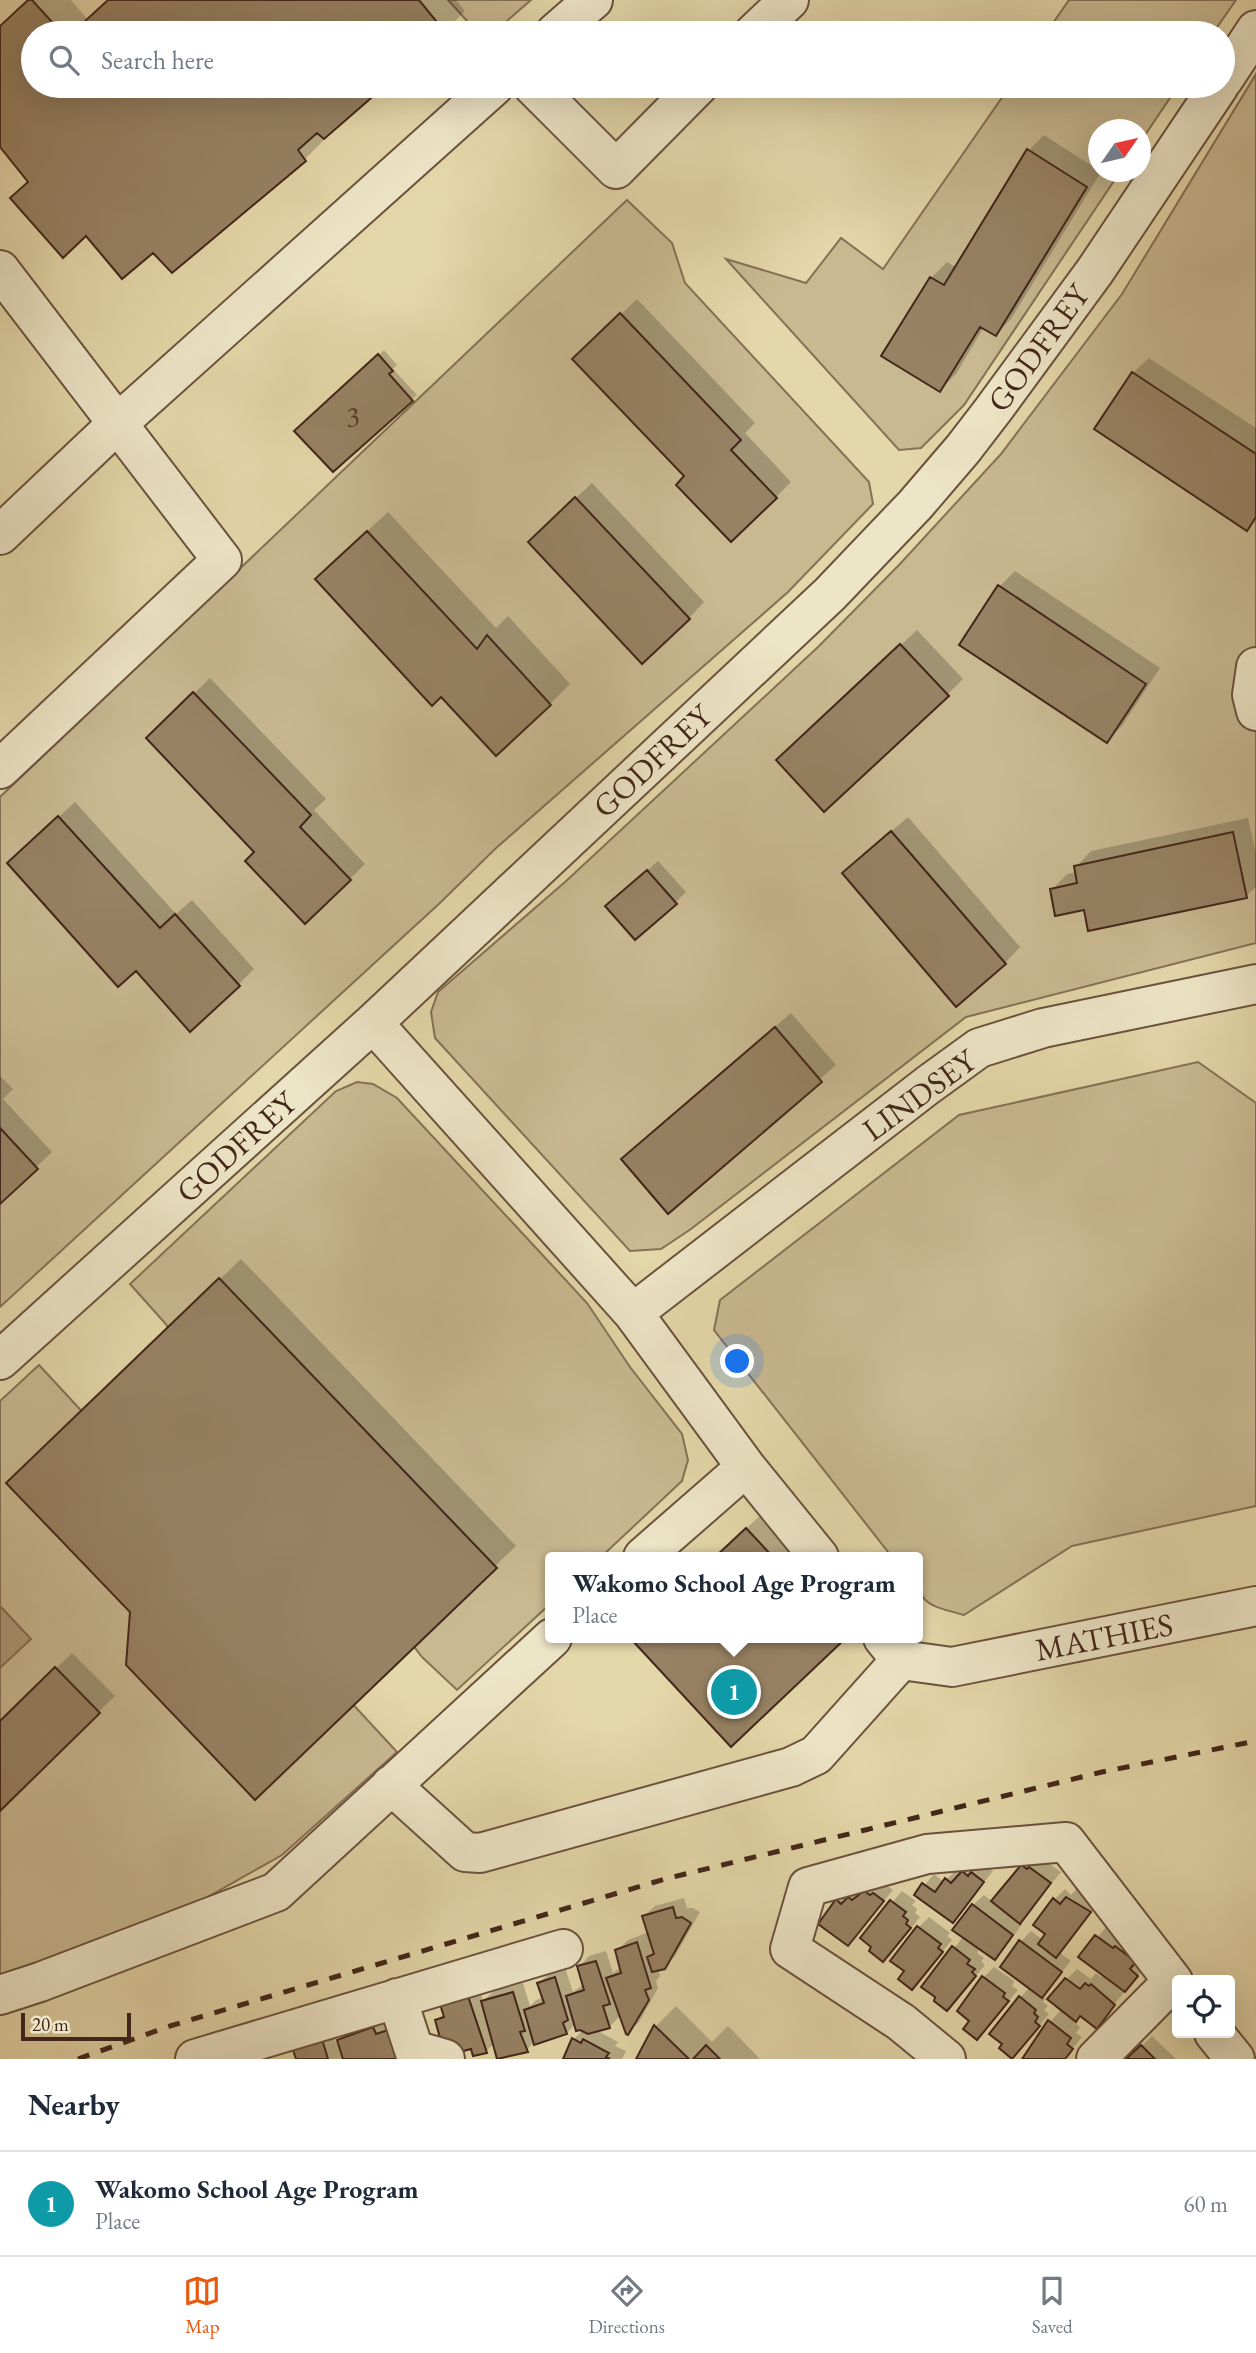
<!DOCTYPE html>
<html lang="en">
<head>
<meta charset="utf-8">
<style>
  :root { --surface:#fff; --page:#f2f2f3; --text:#1f2937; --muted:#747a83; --line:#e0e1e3; --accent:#ea580c }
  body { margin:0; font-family:"EB Garamond",serif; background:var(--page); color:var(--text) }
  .controls { position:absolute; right:21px; bottom:21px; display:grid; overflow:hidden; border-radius:7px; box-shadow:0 7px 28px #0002 }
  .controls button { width:63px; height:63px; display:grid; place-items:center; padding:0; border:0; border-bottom:2px solid var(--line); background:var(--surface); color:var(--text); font:35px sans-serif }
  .compass { position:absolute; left:1088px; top:119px; width:63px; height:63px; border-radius:50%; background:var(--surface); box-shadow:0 7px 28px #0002; rotate:56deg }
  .scale { position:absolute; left:21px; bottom:18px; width:110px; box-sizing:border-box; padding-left:7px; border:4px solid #43261a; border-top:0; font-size:19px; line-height:24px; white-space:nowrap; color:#43261a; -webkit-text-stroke:5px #ede5c7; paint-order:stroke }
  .you { position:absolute; left:738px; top:1362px; width:24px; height:24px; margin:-18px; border:5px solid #fff; border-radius:50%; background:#1a73e8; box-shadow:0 0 0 10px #1a73e833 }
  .badge { display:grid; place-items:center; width:46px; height:46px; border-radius:50%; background:var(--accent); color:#fff; font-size:23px; font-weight:700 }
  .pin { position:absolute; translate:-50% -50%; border:4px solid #fff; box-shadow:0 2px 7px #0006 }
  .popup { position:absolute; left:545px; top:1552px; width:378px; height:91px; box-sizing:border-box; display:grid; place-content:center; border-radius:7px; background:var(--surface); filter:drop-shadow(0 2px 5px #0005); font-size:23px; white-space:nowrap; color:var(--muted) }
  .popup b { font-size:26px; color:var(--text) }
  .popup::after { content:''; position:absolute; left:50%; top:100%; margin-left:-14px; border:14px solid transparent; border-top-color:var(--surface) }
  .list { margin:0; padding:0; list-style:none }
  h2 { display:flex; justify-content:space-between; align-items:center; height:91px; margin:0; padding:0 28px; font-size:30px }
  h2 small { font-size:23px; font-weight:400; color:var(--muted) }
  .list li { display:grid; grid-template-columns:46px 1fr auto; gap:21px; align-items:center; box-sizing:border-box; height:105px; padding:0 28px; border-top:2px solid var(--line) }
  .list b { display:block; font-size:26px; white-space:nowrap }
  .list p { margin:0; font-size:23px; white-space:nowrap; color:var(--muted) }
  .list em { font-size:23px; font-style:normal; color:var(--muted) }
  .icon { flex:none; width:38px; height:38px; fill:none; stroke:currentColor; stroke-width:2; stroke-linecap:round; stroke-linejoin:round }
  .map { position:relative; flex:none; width:1256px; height:2059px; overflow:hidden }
  .search { position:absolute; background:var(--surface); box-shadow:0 7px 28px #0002; left:21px; right:21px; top:21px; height:77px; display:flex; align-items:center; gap:18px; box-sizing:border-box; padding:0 24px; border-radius:38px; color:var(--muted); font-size:26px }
  .sheet { height:196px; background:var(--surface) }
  nav { display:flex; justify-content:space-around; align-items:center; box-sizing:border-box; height:98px; border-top:2px solid var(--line); background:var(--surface); font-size:19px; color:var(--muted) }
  nav a { display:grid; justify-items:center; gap:4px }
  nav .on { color:var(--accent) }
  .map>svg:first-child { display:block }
  .green { fill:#c9b991; stroke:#867056; stroke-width:2 }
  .water { fill:#ad9b78; stroke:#836c52; stroke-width:2 }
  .shadow { fill:#0003 }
  .building { fill:#978264; stroke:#43261a; stroke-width:2 }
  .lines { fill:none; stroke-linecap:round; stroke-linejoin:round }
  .minor-casing { stroke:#6b523e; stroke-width:42 }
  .minor { stroke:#ede5c7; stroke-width:38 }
  .rail { stroke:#43261a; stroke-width:5; stroke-dasharray:12 12; stroke-linecap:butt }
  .labels { text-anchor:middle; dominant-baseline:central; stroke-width:5; stroke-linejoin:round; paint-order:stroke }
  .number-label { font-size:28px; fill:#583d2c }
  .street-label { font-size:32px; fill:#43261a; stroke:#ede5c7 }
</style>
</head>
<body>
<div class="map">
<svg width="1256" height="2059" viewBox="0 0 1256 2059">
  <rect width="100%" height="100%" fill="#e4d7a9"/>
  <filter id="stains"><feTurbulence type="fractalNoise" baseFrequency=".00286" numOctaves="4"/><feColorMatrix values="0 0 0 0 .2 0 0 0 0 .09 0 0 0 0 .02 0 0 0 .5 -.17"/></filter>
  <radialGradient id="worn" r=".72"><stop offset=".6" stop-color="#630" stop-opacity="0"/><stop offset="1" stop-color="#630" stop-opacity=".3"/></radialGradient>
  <!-- green -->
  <path class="green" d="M448,0H531L493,33H478Z
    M1069,0H1236L1213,33H1046Z
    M1256,74V943L966,1017L691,1229L661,1249L630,1251L435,1038L431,1012L438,992L565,882L818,647L899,565L1001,454L1122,294Z
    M1010,86H1178L1141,141L1140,130H1098V172H1120L964,405L921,448L899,450L726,259L806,283L841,238L883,269Z
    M627,200L672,243L685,283L869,482L873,504L788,592L495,849L441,902L0,1307V797Z
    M1198,1062L1256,1103V1506L1072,1546L964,1615C920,1603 918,1604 918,1557H892L714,1330L720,1300L959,1115Z
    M357,1082L373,1084L397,1098L587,1303L630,1367L682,1434L688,1460L682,1481L601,1557H550V1604L457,1690L422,1657L164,1322L130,1284L336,1091Z
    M39,1365L397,1752L282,1855L190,1907L31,1970L0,1976V1401Z"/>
  <!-- water -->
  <path class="water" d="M0,1606L31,1639L0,1668Z"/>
  <!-- shadow -->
  <path class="shadow" d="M29,0H71L88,20L109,0H456L465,11L443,33H33V86H382L323,137L325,139L304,160L153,251L86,233L29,181L0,144V27Z
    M1044,135L1101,172L1011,319L996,334L984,327L956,374L940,390L931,278L947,262L957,268L1029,150Z
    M637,299L755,423L745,433L791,482L776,497L574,359Z
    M384,350L397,365L393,369L417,395L333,470L296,431Z
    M1149,358L1256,428V520L1247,529L1133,373Z
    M592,483L704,602L689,618L546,526Z
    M388,512L496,628L508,616L570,684L550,704L337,559Z
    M1015,571L1160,668L1122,726L1106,741L1000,586Z
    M917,630L963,679L947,695L794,744Z
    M210,678L326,799L314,810L365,864L350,879L256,852L148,738Z
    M75,802L176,914L192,900L254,969L239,984L25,848Z
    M908,817L1020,947L1005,963L860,858Z
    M1248,818L1256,853V887L1246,896L1085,908L1052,890L1067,874L1077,872L1076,867L1091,851Z
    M658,861L686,892L676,902L618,896Z
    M791,1013L836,1065L668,1212L639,1144Z
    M0,1076L13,1089L3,1099L52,1152L0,1202Z
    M241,1259L516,1546L255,1797L28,1463Z
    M767,1509L812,1557H716Z
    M632,1638H843L731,1744Z
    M72,1653L115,1696L0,1808V1723Z
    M1033,1856L1041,1858L1061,1872L1020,1922L1022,1924L1005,1948L995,1958L980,1948L977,1953L984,1958L981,1961L985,1965L957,1999L938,1997L923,1986L964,1936L973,1905L984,1895L993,1902Z
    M973,1862L983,1863L993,1871L952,1921L916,1895L934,1874L944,1882L957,1869L962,1873Z
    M884,1883L893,1890L858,1933L821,1924L848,1889Z
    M1078,1887L1100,1901L1059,1952L1071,1961L1042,1996L1045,1999L1043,2002L1048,2006L1044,2010L1049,2014L1023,2046L1020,1998L1030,1987L1021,1941L1031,1931L1043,1940L1047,1934L1054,1900L1065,1889L1071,1895Z
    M902,1891L916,1901L912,1905L917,1909L915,1913L920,1917L894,1949L873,1946L862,1938Z
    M684,1898L687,1908H693L700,1912L675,1956L664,1967L658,1969L660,1976L656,1981L658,1988L639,2022L628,2033L621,2015L610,2026L596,2030L618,2042L615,2046L626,2051L622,2059H565L574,2039L583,2030L576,2023L567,2033L533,2043L527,2050L495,2043L486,2051L472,2047L437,2020L478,1986L483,2001L494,1991L523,1983L530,2006L536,2000L544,1997L539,1983L550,1973L565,1968L573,1992L584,1984L579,1967L589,1956L606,1951L613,1973L621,1967L617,1950L628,1940L649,1932L644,1916L655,1906Z
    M929,1917L950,1933L947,1936L952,1940L922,1977L906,1970L918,1928Z
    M1107,1926L1147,1965L1096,2026L1081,2015L1074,2022L1080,2027L1076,2033L1082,2037L1064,2059H1024L1023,2058L1050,2022L1062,2009L1067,1979L1077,1969L1091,1979L1096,1973L1101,1977L1104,1974L1081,1957Z
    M994,1967L1014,1981L1012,1986L1018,1990L987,2027L971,2021L984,1977Z
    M676,2006L712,2042L728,2026L760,2059H638L656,2026Z
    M384,2018L407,2048L397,2059H295L332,2030L336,2043L349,2030Z
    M1152,2036L1176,2059H1129Z"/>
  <!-- building -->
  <path class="building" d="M28,0H32L62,33H33V86H385L324,139L317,133L298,150L306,161L172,273L153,253L122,279L86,236L63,258L10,198L28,182L0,147V26Z
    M108,0H419L446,33H72Z
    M1027,149L1087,187L996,336L980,327L940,392L881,356L930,277L944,285Z
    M620,313L741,440L731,450L777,498L731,542L676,485L684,476L572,359Z
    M378,354L393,371L389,374L413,401L333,472L294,431Z
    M1132,372L1256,454V517L1247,531L1094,429Z
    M575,497L690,619L642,664L528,542Z
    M367,531L477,649L487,635L551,705L496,756L441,697L432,706L315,579Z
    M998,585L1146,684L1107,743L959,645Z
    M900,644L949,696L824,812L776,760Z
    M193,692L311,815L300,827L351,880L305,924L245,861L254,852L146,738Z
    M58,816L160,928L175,914L240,986L190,1032L136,971L118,987L7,863Z
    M891,831L1006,964L956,1007L842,873Z
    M1233,832L1247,898L1088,931L1084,910L1055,916L1050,889L1077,883L1074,866Z
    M647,870L677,904L635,940L605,906Z
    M775,1027L822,1082L668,1214L621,1159Z
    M0,1128L38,1169L0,1204Z
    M219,1278L497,1568L255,1800L126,1665L130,1612L6,1483Z
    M746,1528L773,1557H715Z
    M630,1638H846L731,1747Z
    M55,1667L100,1713L0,1811V1721Z
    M1021,1865L1027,1869L1029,1867L1051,1883L1020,1924L991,1901Z
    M962,1871L968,1876L971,1872L984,1882L953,1923L914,1895L922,1883L935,1892L945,1878L951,1883Z
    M864,1891L870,1895L873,1893L884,1901L848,1946L818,1924L836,1899L841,1904L848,1897L852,1900Z
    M1066,1897L1091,1912L1056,1958L1038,1944L1045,1934L1033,1925L1053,1898L1060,1904Z
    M890,1900L906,1912L903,1916L908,1920L906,1924L911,1928L883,1962L869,1951L871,1947L860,1938Z
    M972,1904L1013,1935L995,1960L952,1930Z
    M673,1907L676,1918L682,1917L691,1923L665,1969L652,1972L647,1957L654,1954L642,1916Z
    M917,1926L941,1944L938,1948L943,1952L912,1990L898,1979L904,1971L890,1961Z
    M1095,1935L1113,1948L1115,1946L1136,1962L1130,1969L1138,1976L1125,1992L1078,1957Z
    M1019,1940L1062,1972L1042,1998L1000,1967Z
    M637,1942L651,1988L645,1990L649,2000L628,2035L626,2034L606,1978L621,1973L615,1950Z
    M952,1946L970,1960L967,1964L975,1969L972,1972L976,1976L947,2011L934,2001L935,1997L921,1987Z
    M596,1961L610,2004L603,2006L610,2028L588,2034L580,2030L576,2031L566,1996L584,1990L577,1966Z
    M982,1976L1005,1993L1003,1997L1009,2001L977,2040L963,2029L969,2021L957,2011Z
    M555,1977L568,2020L563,2023L567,2034L534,2045L524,2010L544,2003L537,1983Z
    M1065,1978L1080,1989L1085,1983L1089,1986L1091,1984L1115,2005L1097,2029L1080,2016L1076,2022L1047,1999Z
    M513,1992L525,2031L520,2032L528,2052L497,2059L481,2001Z
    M468,1996L487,2053L473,2056L471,2049L445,2056L435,2020L444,2017L440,2004Z
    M1019,1996L1036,2010L1034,2013L1038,2017L1035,2022L1040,2026L1012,2059L999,2048L1002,2044L989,2034Z
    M1048,2020L1071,2038L1067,2044L1073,2049L1065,2059H1022Z
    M654,2025L689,2059H636Z
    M373,2027L376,2034L388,2030L397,2059H343L337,2040Z
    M572,2038L581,2043L583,2039L609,2053L606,2057L610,2059H563Z
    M322,2039L328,2059H296L293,2050Z
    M706,2045L720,2059H693Z
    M1141,2045L1155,2059H1126Z"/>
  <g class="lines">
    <defs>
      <path id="minor" d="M555,33L593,0
        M754,33L789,0
        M1223,80L1256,30
        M533,86L616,169L698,86
        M0,270L222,560L0,769
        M0,535L117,424L494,86
        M1256,667L1252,695L1256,711
        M373,1023L633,1313L746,1467L819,1557
        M633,1313L928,1085L979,1048L1043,1028L1256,984
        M0,1360L373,1023L830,594L915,505L963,449L993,410L1095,271L1219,86
        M643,1557L746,1467
        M883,1638L901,1660L952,1667L1256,1606
        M391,1785L465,1852L480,1853L791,1767L816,1755L901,1660
        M0,1995L40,1982L276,1892L552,1638
        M397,1998L414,2050L445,2059
        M1214,2033L1235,2059
        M195,2059L563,1949
        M946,2059L901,2022L790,1949L808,1887L927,1854L1066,1842L1173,1981L1096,2059"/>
    </defs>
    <!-- minor casing -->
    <use href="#minor" class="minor-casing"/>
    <!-- minor -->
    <use href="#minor" class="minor"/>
    <!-- rail -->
    <path class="rail" d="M78,2059L170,2026L665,1879L1102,1772L1256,1741"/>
  </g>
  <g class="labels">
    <!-- number labels -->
    <g class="number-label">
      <text x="353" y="416">3</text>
    </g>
    <!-- street labels -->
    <g class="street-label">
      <text transform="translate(1038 348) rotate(-54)">GODFREY</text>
      <text transform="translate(652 761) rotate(-43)">GODFREY</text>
      <text transform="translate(919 1095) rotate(-36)">LINDSEY</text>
      <text transform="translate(236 1147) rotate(-42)">GODFREY</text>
      <text transform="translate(1104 1637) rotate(-11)">MATHIES</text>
    </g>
  </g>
  <rect width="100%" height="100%" filter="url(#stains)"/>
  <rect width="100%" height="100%" fill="url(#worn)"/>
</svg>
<div class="controls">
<button><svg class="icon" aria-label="locate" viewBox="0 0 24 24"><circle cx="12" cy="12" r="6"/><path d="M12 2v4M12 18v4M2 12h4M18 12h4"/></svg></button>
</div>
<svg class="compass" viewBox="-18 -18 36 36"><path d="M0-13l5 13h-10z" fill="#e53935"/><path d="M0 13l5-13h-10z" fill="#747a83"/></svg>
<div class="scale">20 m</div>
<div class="you"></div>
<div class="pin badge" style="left:734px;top:1692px;background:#0f9aa8">1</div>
<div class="popup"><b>Wakomo School Age Program</b>Place</div>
<div class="search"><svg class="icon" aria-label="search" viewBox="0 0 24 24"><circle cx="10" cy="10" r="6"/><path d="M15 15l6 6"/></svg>Search here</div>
</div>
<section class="sheet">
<h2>Nearby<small></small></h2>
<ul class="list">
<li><span class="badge" style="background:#0f9aa8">1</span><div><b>Wakomo School Age Program</b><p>Place</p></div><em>60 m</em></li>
</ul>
</section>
<nav>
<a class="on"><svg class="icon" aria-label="map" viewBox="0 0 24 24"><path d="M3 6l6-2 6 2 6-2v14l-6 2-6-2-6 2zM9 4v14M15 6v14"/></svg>Map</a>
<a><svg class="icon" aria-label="directions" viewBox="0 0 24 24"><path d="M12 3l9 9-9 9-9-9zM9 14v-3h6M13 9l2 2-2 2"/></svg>Directions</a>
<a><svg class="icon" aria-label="saved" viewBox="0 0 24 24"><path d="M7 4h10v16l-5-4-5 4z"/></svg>Saved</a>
</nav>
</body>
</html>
